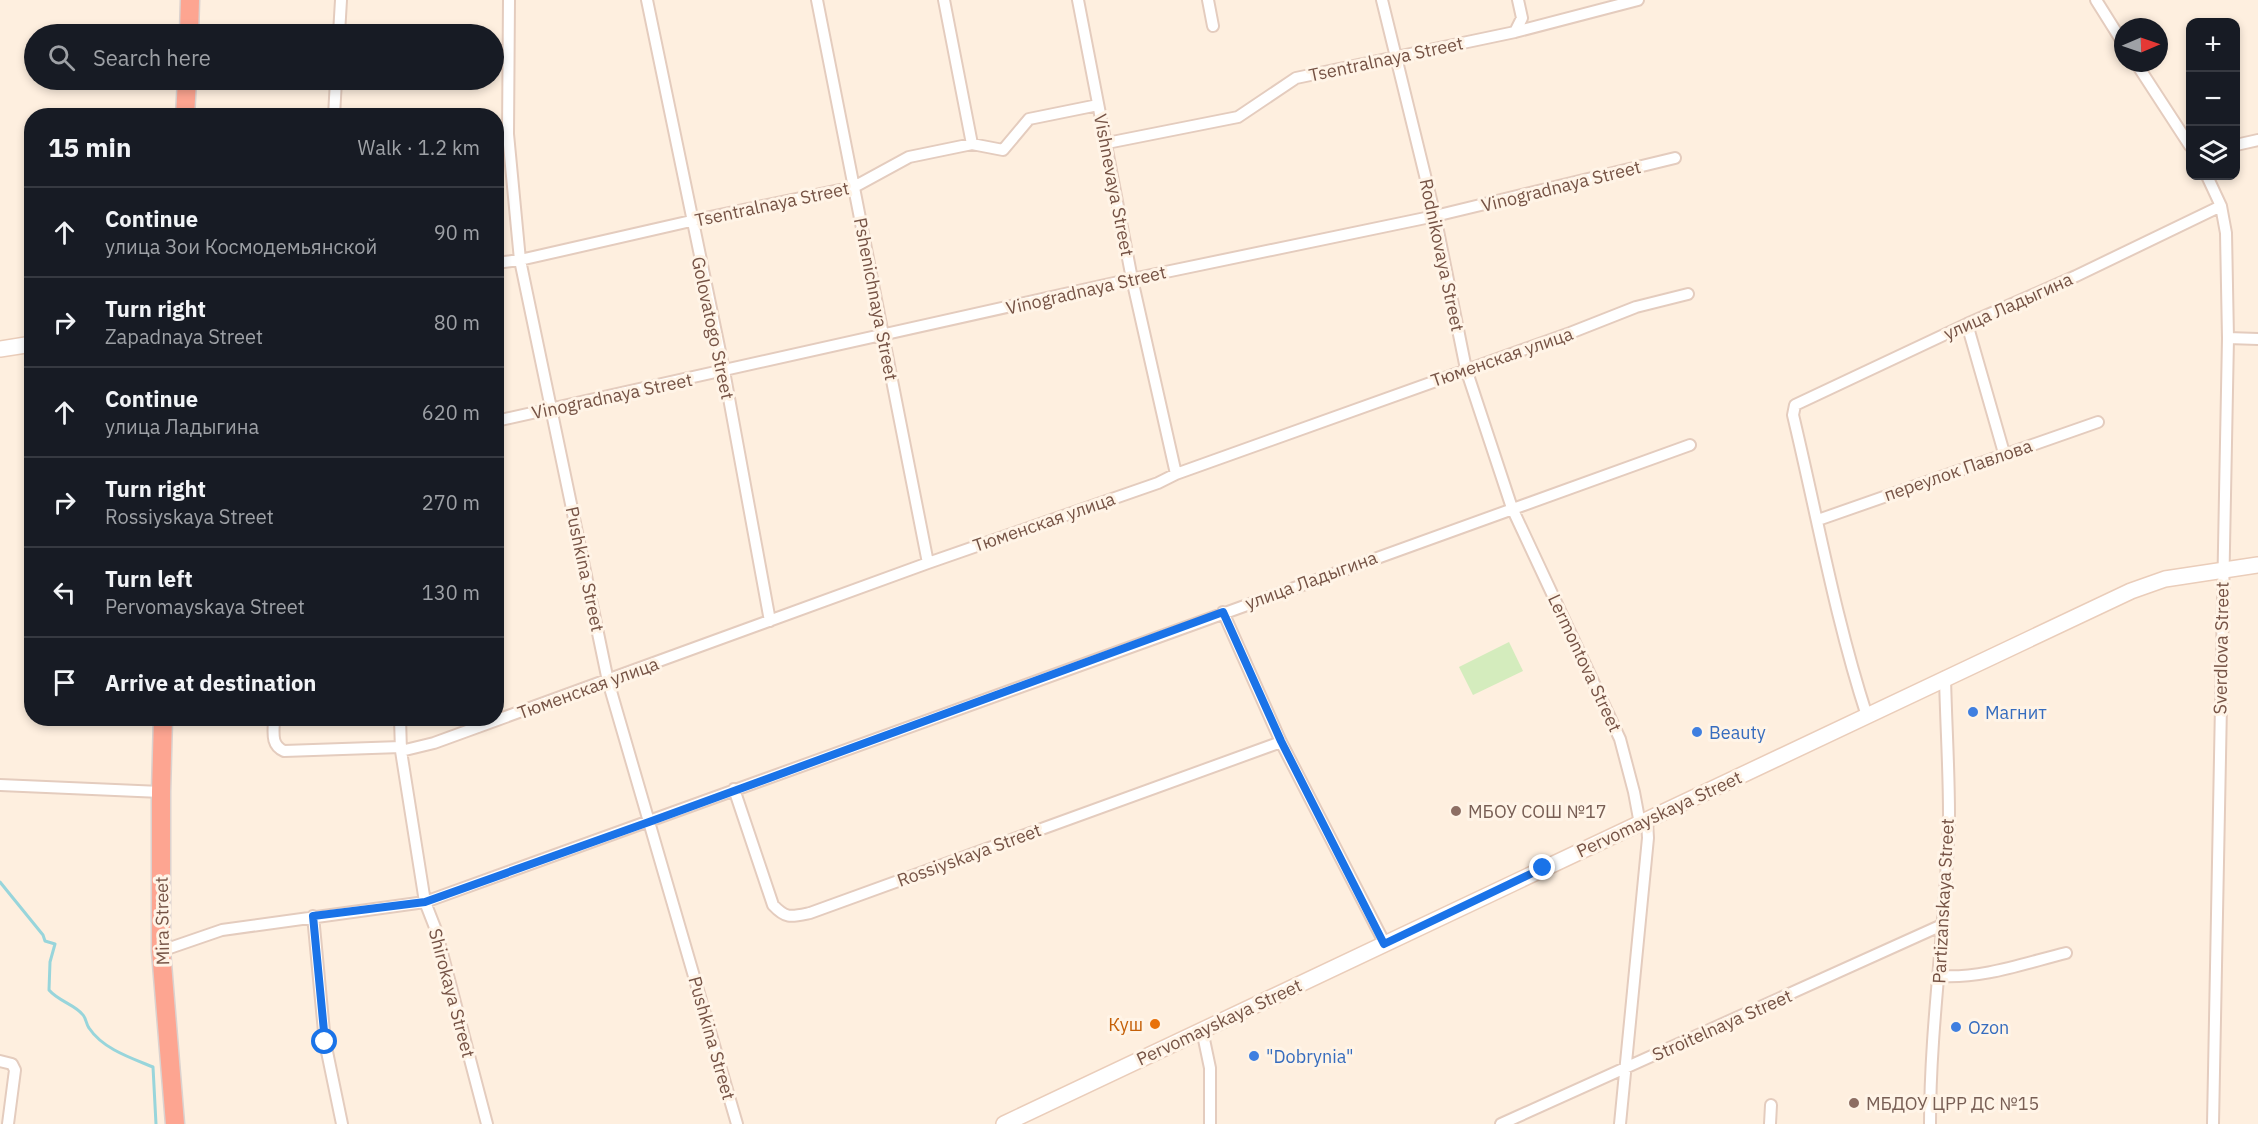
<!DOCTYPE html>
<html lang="en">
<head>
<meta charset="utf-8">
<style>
  :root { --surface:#171b24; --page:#242831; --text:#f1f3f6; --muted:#9ea1a6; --line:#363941 }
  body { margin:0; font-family:"IBM Plex Sans",sans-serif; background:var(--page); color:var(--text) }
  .controls { position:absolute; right:18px; top:18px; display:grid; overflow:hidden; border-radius:12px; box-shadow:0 3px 9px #0003 }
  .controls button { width:54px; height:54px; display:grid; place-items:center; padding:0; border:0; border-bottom:2px solid var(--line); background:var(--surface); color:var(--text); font:30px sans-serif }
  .compass { position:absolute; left:2114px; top:18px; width:54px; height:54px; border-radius:50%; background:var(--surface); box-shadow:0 3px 9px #0003; rotate:88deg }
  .stop { position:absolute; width:18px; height:18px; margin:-14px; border:4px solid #1a73e8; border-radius:50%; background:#fff }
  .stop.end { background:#1a73e8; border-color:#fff; box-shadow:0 2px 6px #0008 }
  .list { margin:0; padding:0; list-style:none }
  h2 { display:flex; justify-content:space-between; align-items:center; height:78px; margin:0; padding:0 24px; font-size:26px }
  h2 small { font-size:20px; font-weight:400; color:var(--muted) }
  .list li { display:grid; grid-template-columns:39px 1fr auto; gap:18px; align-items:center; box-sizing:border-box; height:90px; padding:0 24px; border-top:2px solid var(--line) }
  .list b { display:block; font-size:22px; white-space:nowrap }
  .list p { margin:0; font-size:20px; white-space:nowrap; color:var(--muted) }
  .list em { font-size:20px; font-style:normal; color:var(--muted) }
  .icon { flex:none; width:33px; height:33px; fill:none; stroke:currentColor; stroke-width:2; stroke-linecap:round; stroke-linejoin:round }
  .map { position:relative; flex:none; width:2258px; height:1124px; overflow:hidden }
  .search { position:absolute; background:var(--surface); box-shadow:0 3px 9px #0003; left:24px; top:24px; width:480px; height:66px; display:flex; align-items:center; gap:15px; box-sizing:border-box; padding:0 21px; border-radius:33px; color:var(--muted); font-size:22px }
  .panel { position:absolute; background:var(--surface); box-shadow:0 3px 9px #0003; left:24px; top:108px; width:480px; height:618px; border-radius:24px }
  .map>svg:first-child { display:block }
  .green { fill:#d4ecbd }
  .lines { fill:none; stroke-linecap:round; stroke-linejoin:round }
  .stream { stroke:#98d5db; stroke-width:3 }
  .street-casing { stroke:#e4ccbe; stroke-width:14 }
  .secondary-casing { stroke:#eacdba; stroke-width:18 }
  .highway-casing { stroke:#dbd2cf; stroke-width:21 }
  .street { stroke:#fff; stroke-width:10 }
  .secondary { stroke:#fff; stroke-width:15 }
  .highway { stroke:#fda591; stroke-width:18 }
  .route { stroke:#1a73e8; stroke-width:8 }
  .shop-dot { fill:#3f7fe0; stroke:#fff4e7; stroke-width:2 }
  .education-dot { fill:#8d6e63; stroke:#fff4e7; stroke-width:2 }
  .food-dot { fill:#e8710a; stroke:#fff4e7; stroke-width:2 }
  .labels { text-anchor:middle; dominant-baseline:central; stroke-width:6; stroke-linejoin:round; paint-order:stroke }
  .street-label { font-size:18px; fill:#765345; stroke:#fff4e7 }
  .shop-label { font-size:18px; fill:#366cbe; stroke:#fff4e7; text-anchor:start }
  .education-label { font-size:18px; fill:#785e54; stroke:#fff4e7; text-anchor:start }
  .food-label { font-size:18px; fill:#c56008; stroke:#fff4e7; text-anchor:end }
</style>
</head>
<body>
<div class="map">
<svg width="2258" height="1124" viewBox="0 0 2258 1124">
  <rect width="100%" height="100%" fill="#feefdf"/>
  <!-- green -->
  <path class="green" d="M1509,642L1523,671L1473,695L1459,667Z"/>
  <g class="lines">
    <!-- stream -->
    <path class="stream" d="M0,882L43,935L45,941L55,944L50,962L49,990C58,1001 76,1005 83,1015C86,1018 86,1024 89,1028C103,1049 131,1058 153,1067L156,1124"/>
    <defs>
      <path id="street" d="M509,0L508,134L520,260L608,681L737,1124
        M647,0L724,371L770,621
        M817,0L928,563
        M944,0L972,144
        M1078,0L1132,279L1176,474
        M1208,0L1213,26
        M1382,0L1435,216L1466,369L1512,508L1620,739L1634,792L1640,824
        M2096,0L2123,43
        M1515,32L1522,18L1518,0
        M339,34L341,0
        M2136,63L2190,146
        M334,116L336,80
        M1107,143L1238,117L1296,78L1515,32L1638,0
        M2236,145L2258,140
        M2207,176L2221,206L2226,233L2228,338L2213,1124
        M496,263L520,260L691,221L854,187L909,157L972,144L1003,150L1029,119L1098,105
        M1967,324L2004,453
        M2228,338L2258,339
        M496,421L1132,279L1435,216L1675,158
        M1818,520L2098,422
        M1223,612L1281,742L1385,944
        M1867,716C1835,618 1817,515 1793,415L1795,405L1967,324L2076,276L2221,206
        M274,718C274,731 270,745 284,751L401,747
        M400,718L401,751L425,902L436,930L487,1124
        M401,751L434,743L928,563L1158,483L1176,474L1570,333L1636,307L1688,294
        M0,785L161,792
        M734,789L773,905C786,919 791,917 810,913L1281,742
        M313,916L325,1042L342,1124
        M161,951L222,930L425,902L1690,445
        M1939,976C1982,979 2025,963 2066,953
        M1202,1030L1210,1068V1124
        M0,1061L12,1064L15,1070L8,1124
        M1501,1124L1942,925
        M1620,1124L1648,838L1647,821
        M1770,1124L1771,1105
        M1930,1124C1930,1021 1947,918 1949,814C1949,769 1946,723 1945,677"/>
      <path id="secondary" d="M0,349L32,344
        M1004,1124L2131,591L2165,579L2258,565"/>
      <path id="highway" d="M189,34L190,0
        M185,116L187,80
        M163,718L161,792V951L175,1124"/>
    </defs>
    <!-- street casing -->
    <use href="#street" class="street-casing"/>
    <!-- secondary casing -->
    <use href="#secondary" class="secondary-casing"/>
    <!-- highway casing -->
    <use href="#highway" class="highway-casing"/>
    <!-- street -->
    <use href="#street" class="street"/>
    <!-- secondary -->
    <use href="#secondary" class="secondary"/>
    <!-- highway -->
    <use href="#highway" class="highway"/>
  </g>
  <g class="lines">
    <!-- route -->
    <path class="route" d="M325,1042L313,916L425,902L649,822L1223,612L1281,741L1384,944L1543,868"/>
  </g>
  <!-- markers -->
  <g class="shop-dot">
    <circle cx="1973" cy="712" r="6"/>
    <circle cx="1697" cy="732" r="6"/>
    <circle cx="1956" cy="1027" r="6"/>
    <circle cx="1254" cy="1056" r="6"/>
  </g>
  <g class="education-dot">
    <circle cx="1456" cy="811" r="6"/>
    <circle cx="1854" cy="1103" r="6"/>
  </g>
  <circle class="food-dot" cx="1155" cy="1024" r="6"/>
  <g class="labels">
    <!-- street labels -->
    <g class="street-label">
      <text transform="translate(1386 59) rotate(-12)">Tsentralnaya Street</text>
      <text transform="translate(1114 185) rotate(79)">Vishnevaya Street</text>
      <text transform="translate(1561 186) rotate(-14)">Vinogradnaya Street</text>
      <text transform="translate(772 204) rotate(-12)">Tsentralnaya Street</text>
      <text transform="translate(1442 255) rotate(78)">Rodnikovaya Street</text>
      <text transform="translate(1086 290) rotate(-13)">Vinogradnaya Street</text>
      <text transform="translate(876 299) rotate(79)">Pshenichnaya Street</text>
      <text transform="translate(2008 306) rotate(-24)">улица Ладыгина</text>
      <text transform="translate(713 328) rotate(78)">Golovatogo Street</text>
      <text transform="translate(1502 357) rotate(-19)">Тюменская улица</text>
      <text transform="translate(612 396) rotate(-12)">Vinogradnaya Street</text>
      <text transform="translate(1958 470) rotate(-19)">переулок Павлова</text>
      <text transform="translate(1044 522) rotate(-19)">Тюменская улица</text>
      <text transform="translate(585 569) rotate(78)">Pushkina Street</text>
      <text transform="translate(1311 580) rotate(-20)">улица Ладыгина</text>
      <text transform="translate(2221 648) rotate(-89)">Sverdlova Street</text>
      <text transform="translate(1585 663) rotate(65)">Lermontova Street</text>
      <text transform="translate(588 688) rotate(-20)">Тюменская улица</text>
      <text transform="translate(1659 814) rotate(-25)">Pervomayskaya Street</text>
      <text transform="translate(969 855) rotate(-20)">Rossiyskaya Street</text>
      <text transform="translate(1943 901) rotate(-87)">Partizanskaya Street</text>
      <text transform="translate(162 921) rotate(-91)">Mira Street</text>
      <text transform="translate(452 993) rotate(75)">Shirokaya Street</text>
      <text transform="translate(1219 1022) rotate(-25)">Pervomayskaya Street</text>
      <text transform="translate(1722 1025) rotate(-24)">Stroitelnaya Street</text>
      <text transform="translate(712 1038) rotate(74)">Pushkina Street</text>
    </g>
    <!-- shop labels -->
    <g class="shop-label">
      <text x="1985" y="712">Магнит</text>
      <text x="1709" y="732">Beauty</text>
      <text x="1968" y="1027">Ozon</text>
      <text x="1266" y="1056">"Dobrynia"</text>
    </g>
    <!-- education labels -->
    <g class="education-label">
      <text x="1468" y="811">МБОУ СОШ №17</text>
      <text x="1866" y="1103">МБДОУ ЦРР ДС №15</text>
    </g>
    <!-- food labels -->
    <g class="food-label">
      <text x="1143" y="1024">Куш</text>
    </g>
  </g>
</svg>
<div class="controls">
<button>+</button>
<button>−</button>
<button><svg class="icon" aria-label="layers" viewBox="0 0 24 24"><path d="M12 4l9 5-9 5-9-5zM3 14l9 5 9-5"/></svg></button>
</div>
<svg class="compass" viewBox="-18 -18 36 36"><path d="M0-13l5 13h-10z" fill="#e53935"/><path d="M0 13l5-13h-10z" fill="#9ea1a6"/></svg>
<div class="stop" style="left:325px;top:1042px"></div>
<div class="stop end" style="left:1543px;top:868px"></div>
<div class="search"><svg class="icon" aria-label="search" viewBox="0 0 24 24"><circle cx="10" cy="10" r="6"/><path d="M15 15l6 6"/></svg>Search here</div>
<section class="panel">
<h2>15 min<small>Walk · 1.2 km</small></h2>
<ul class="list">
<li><svg class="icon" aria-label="ahead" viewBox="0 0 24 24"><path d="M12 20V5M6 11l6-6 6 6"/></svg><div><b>Continue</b><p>улица Зои Космодемьянской</p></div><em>90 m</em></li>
<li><svg class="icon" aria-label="right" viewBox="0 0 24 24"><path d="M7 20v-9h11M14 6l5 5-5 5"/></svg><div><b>Turn right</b><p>Zapadnaya Street</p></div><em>80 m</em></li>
<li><svg class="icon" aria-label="ahead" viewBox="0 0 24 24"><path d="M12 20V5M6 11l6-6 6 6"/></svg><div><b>Continue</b><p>улица Ладыгина</p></div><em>620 m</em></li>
<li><svg class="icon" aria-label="right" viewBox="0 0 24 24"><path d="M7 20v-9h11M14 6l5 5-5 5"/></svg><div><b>Turn right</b><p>Rossiyskaya Street</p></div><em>270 m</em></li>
<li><svg class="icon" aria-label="left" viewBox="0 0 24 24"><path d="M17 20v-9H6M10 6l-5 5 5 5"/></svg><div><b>Turn left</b><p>Pervomayskaya Street</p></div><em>130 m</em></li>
<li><svg class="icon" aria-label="arrive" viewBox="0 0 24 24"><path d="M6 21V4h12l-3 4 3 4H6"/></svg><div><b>Arrive at destination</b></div></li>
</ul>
</section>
</div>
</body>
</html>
